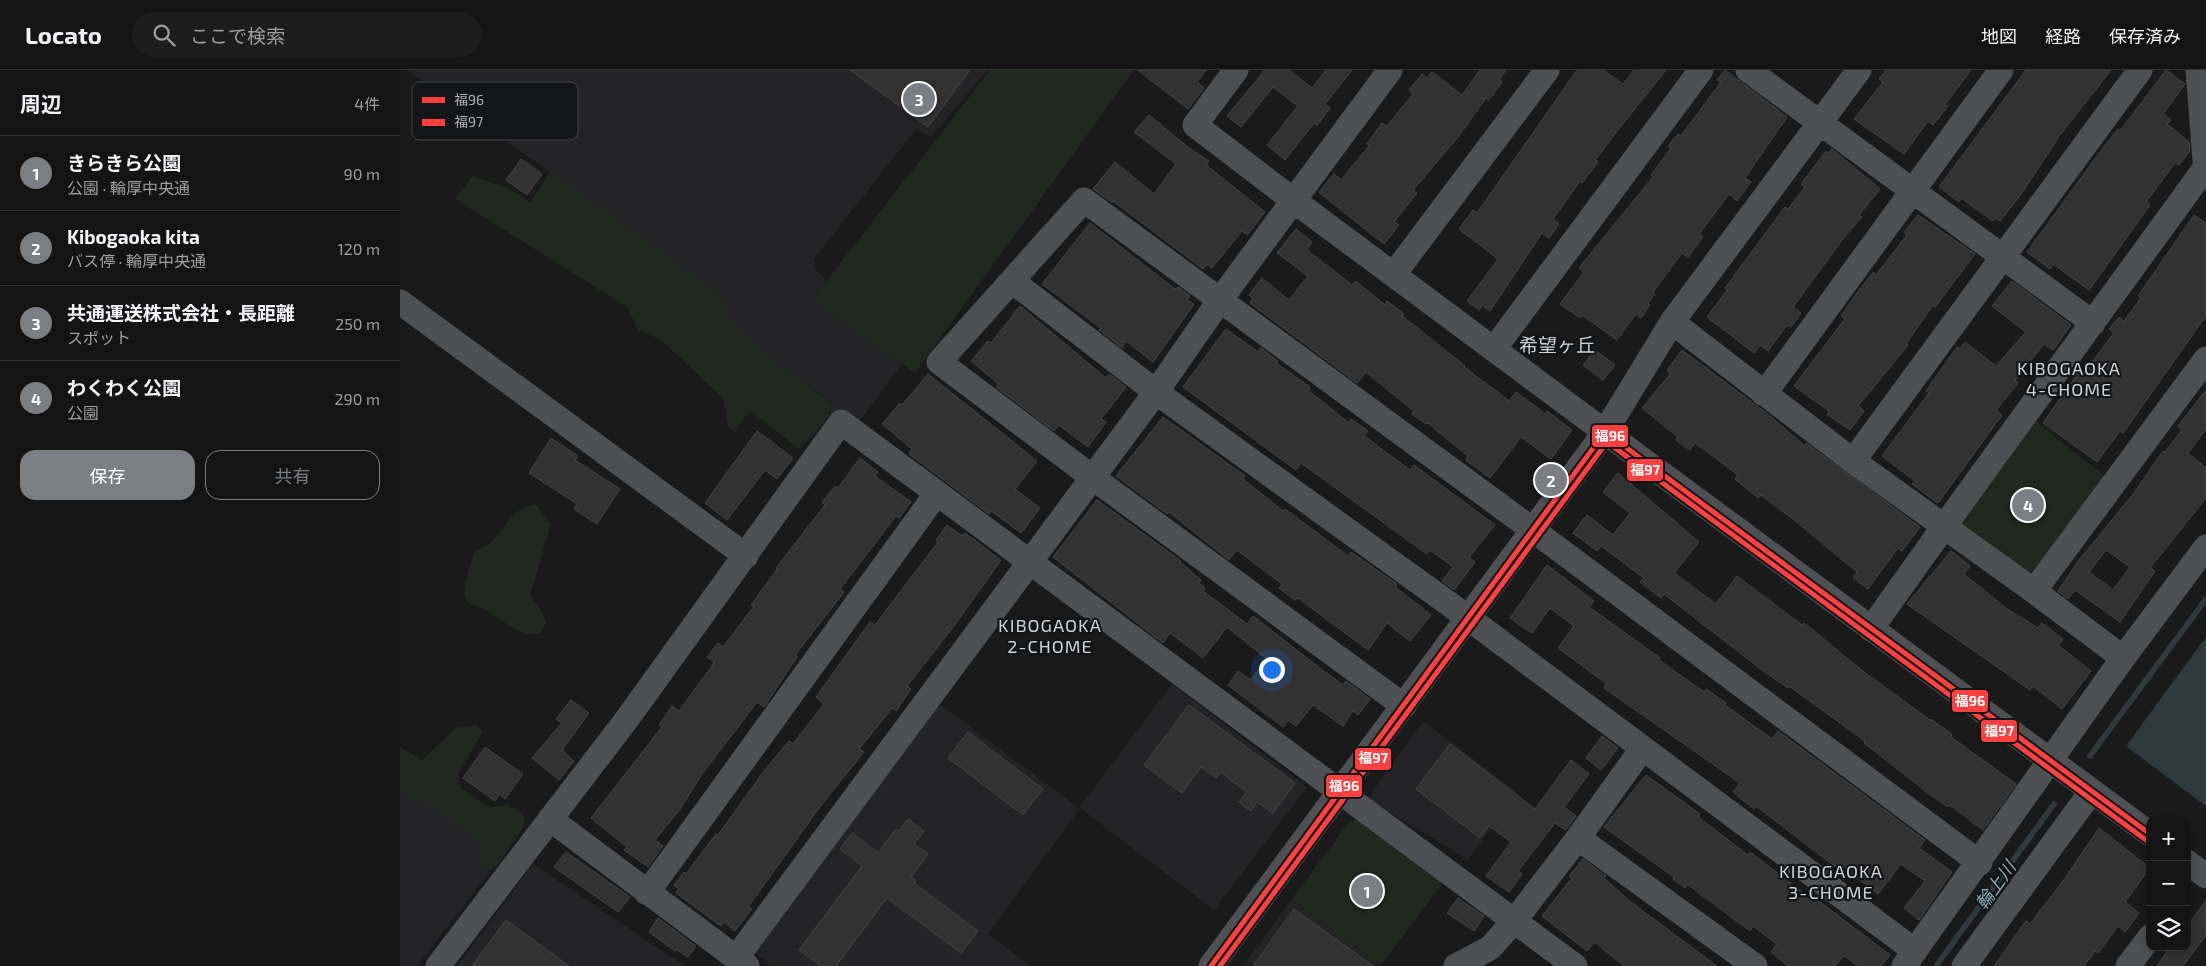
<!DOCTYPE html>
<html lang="ja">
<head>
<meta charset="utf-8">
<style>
  :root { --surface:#141414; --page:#1d1d1d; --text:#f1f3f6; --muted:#9d9ea0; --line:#333334; --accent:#797f83 }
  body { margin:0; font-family:"Exo 2","Noto Sans JP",sans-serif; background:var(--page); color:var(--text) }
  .controls { position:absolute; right:15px; bottom:15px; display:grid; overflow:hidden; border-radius:10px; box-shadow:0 2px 8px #0003 }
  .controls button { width:45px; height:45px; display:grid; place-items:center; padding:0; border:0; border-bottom:1px solid var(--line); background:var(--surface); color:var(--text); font:25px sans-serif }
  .you { position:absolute; left:871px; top:599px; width:18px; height:18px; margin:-12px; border:4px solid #fff; border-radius:50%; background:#1a73e8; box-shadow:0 0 0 8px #1a73e833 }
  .badge { display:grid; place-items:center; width:32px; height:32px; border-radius:50%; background:var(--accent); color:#fff; font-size:16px; font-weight:700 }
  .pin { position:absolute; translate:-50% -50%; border:2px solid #fff; box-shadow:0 1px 5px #0006 }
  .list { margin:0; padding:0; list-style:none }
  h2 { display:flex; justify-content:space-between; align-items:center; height:65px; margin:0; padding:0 20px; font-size:21px }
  h2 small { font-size:16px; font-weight:400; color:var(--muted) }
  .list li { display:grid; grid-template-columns:32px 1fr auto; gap:15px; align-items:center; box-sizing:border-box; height:75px; padding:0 20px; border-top:1px solid var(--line) }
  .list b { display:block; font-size:19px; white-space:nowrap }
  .list p { margin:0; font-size:16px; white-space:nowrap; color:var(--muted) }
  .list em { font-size:16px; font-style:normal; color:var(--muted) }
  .actions { display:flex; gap:10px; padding:15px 20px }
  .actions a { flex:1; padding:11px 0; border:1px solid var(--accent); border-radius:15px; text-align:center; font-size:18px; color:var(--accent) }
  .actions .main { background:var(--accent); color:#fff }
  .icon { flex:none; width:28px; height:28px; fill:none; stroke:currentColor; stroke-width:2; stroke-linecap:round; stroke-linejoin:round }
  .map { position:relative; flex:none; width:1806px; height:896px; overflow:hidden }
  header { display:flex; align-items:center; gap:30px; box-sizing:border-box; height:70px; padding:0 25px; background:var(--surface); border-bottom:1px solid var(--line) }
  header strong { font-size:24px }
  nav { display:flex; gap:28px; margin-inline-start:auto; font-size:18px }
  .search { width:350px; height:45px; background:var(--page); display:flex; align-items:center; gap:12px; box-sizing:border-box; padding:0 18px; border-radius:28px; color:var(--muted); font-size:19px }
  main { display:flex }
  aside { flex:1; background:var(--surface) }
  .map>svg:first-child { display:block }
  .built { fill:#242427 }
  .green { fill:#212820 }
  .water { fill:#2d3b3d }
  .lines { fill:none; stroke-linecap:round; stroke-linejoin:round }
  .stream { stroke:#2d3b3d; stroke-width:5.5 }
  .building { fill:#323233; stroke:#434547; fill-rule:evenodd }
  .minor { stroke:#4e5154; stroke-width:25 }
  .bus-1-casing { stroke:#141517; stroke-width:9 }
  .bus-2-casing { stroke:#141517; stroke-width:9 }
  .bus-1 { stroke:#ff4040; stroke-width:5 }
  .bus-2 { stroke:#ff4040; stroke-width:5 }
  .labels { text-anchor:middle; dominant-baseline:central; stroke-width:4.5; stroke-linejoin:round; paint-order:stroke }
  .neighbourhood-label { font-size:18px; letter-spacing:1px; fill:#cdd3d7; stroke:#141517 }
  .water-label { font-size:18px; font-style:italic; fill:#83aeb6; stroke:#141517 }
  .quarter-label { font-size:19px; fill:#cdd3d7; stroke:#141517 }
  .key { fill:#141517; stroke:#424548; stroke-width:1 }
  .key-label { font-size:14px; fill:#acb5bb }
  .line-badge { stroke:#141517; stroke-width:2 }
  .badge-label { font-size:14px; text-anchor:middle; font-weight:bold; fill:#fff }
</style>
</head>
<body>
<header>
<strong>Locato</strong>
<div class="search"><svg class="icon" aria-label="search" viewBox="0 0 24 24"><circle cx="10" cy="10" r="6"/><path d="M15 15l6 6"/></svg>ここで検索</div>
<nav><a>地図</a><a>経路</a><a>保存済み</a></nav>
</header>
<main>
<aside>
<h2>周辺<small>4件</small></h2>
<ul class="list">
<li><span class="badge">1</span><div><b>きらきら公園</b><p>公園 · 輪厚中央通</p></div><em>90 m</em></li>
<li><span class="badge">2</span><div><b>Kibogaoka kita</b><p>バス停 · 輪厚中央通</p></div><em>120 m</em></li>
<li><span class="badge">3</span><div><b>共通運送株式会社・長距離</b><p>スポット</p></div><em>250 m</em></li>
<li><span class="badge">4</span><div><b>わくわく公園</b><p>公園</p></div><em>290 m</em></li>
</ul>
<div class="actions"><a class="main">保存</a><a>共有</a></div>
</aside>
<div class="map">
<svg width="1806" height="896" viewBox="0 0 1806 896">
  <rect width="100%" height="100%" fill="#1a1a1b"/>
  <!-- built -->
  <path class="built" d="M7,0H588L531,67L516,59L414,189L416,200L426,211L414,227L433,245L502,294L461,350L430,344L432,332L362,283L338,260L320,224Z
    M772,614L907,717L814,840L680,738L588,864L630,896H373L354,882L538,633L679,738Z
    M1023,651L1117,722L1068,790L971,731L970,725Z
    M0,704L109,777L17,896H0Z
    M133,794L285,896H57Z
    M891,830L981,895L843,896Z"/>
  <!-- green -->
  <path class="green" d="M590,0H734L515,303L433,245L414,227Z
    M150,102L320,224L338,260L374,291L432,333C428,353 414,364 399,379L352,342L345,346L335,362L328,356L324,329L260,269L239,261L227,237L55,129L72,106L111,119L130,132Z
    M1626,344L1714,413L1634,521L1543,456Z
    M136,434L151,454L130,526L141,540L146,552L142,563C120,569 100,548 83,538C77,535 69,536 66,529C61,517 71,495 74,483C80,479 86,476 91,472C104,459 116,435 136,434Z
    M77,655L83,662L58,704L61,718L88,737L108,735L121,742L125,749L123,758L97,796L86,799L79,788L80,772L36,736L8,726L0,714V677L22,690L56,658Z
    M958,749L1043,813L981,895L891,830L950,751Z"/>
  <!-- water -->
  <path class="water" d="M1806,567V736L1726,676Z"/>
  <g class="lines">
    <!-- stream -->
    <path class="stream" d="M1690,686L1806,529
      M1536,896L1654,734"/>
  </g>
  <!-- building -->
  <path class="building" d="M450,0H570L528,57Z
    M738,0H806L797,12L804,18L788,39Z
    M865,0H889L912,18L926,0H952L925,34L930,38L917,55L914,53L885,90L867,75L898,36L873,17L841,57L827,46Z
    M1080,0H1106L1099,10L1102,12L1089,30L1086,28L1058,67L1013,120L1017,123L994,152L999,155L984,174L919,122L934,104L941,110L969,76L967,74L982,53L987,56L1013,24L1009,20L1022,4L1027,8L1032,2L1062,25Z
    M1177,0H1203L1223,14L1234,0H1266L1218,60L1195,90L1198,92L1182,113L1180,111L1153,149L1159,154L1149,168L1142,163L1090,241L1082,235L1079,240L1067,231L1098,189L1059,159L1073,140L1077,143Z
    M1325,0L1387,47L1345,108L1351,112L1337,131L1329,124L1299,164L1303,167L1288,187L1282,183L1253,222L1255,224L1248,233L1250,235L1241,248L1236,244L1217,270L1182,245L1180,248L1160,234L1184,202L1179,198L1253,107L1251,105L1271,78L1268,76L1278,64L1281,66L1321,12L1317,10Z
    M1486,0H1571L1545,35L1548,36L1533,55L1528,51L1504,84L1454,49L1483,12L1479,9Z
    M1626,0H1711L1660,65L1622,123L1600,151L1596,148L1593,151L1561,128L1559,132L1539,117Z
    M1766,0L1785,14L1763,44L1771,50L1767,54L1789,72L1790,81L1779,95L1775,93L1746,132L1750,135L1689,220L1653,194L1650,199L1627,182L1700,82L1718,59L1720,61Z
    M749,45L789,78L809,91L806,95L865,142L847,165L842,161L812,198L807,194L803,199L713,131L712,132L693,119L715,92L754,124L776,94L734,62Z
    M1432,79L1480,119L1459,145L1462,147L1445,166L1393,237L1401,243L1391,257L1387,255L1368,281L1360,275L1354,283L1307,247L1327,220L1325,218L1385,137L1388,139L1405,117L1401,114L1426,81L1429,83Z
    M121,89L142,104L127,125L106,110Z
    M1518,145L1575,184L1535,237L1533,235L1506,274L1508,275L1458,336L1464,341L1450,360L1427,344L1429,341L1394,316L1445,249L1441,246L1454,227L1473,202L1476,205L1507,165L1504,162Z
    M1794,145L1806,153V246L1723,363L1720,361L1697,392L1643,353L1680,300L1684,303L1714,263L1709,259L1719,247L1724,251L1741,228L1738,226Z
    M690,153L775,219L778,217L790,226L787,230L794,234L753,292L726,271L722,278L699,260L701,258L642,214Z
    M896,159L912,172L907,180L952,215L956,211L985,235L987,231L1004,244L1002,246L1065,296L1064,297L1109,331L1116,322L1145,344L1147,341L1172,360L1151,389L1121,367L1090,408L1066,390L1068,386L1028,353L1026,354L1012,344L1014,341L966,302L957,313L850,233L853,229L849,225L862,208L889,230L908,206L877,183Z
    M1612,211L1671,255L1653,280L1644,274L1615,310L1618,313L1596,340L1602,345L1538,433L1512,414L1515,411L1482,386L1529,323L1526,321L1557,277L1560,279L1565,272L1596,296L1626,262L1592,236Z
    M620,236L706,308L709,304L726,317L701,349L706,352L688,377L659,355L654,361L596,317L599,314L571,291L588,271L591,273Z
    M826,259L858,282L861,278L878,291L876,293L910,317L908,320L949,353L951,349L968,361L964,366L1010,400L1014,395L1095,455L1069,487L1075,492L1054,520L1042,511L1053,497L1030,480L1027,484L901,393L896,400L783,317Z
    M1195,280L1215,295L1203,310L1183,295Z
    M1282,280L1365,342L1405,376L1406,373L1520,457L1502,481L1498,478L1468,519L1453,508L1457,502L1398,453L1361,425L1358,428L1335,409L1338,405L1295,373L1290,380L1276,370L1278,367L1242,338L1271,303L1267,300Z
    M528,304L637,391L615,419L640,438L621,463L591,441L589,444L509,384L512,379L482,354L500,333L502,335Z
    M1806,320V359L1788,383L1806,398V428L1750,498L1755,501L1720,552L1675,520L1668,529L1658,521L1680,489L1734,423L1763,381L1765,382L1782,360L1778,356ZM1706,480L1730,497L1713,520L1689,502Z
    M763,347L845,406L843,409L883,441L885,439L948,486L951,482L997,514L995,517L1031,545L1010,571L987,553L968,580L898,528L895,530L879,518L882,514L837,480L829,490L769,442L767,444L716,406Z
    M357,361L393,388L377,409L365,400L327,450L305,433Z
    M151,368L178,386L175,390L220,419L197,454L174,439L177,434L129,403Z
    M460,388L478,402L475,406L511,432L499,448L496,446L440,519L444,522L395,585L397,587L364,637L357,632L302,704L280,739L255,770L263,776L248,797L224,780L227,777L191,748L262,657L259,655L272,636L279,641L312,596L314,592L307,587L318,573L323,577L354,536L351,535L377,499L376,498L425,435L422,432L435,416L438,418Z
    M1218,403L1299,472L1274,503L1316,534L1337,506L1402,555L1404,553L1464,602L1530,650L1531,649L1552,664L1551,667L1616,714L1583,760L1550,735L1548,737L1527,722L1464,673L1465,671L1389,616L1388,618L1366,603L1264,524L1261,528L1240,512L1244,508L1201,476L1197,481L1173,463L1187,445L1213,465L1230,443L1203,422Z
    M697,430L781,491L780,492L801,510L799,513L805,518L803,521L847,554L853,546L916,595L943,615L946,611L970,629L958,645L953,641L943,656L913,635L896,656L888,650L883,657L828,615L838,601L851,610L867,589L827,557L803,588L770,563L763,573L653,487Z
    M547,455L562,466L565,463L601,490L554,556L507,616L511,619L496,641L492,638L459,679L464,682L422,734L348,837L352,839L335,861L324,852L321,856L276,823L279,819L274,815L284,802L286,804L316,764L318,765L364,701L389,671L393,674L424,634L416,627L470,552L475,555L538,472L536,470Z
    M1551,481L1570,496L1564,504L1607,539L1638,558L1642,553L1663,569L1658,575L1691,601L1662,639L1633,616L1630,620L1507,534Z
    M1147,495L1194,531L1189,537L1260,588L1259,590L1304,622L1306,619L1326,633L1325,635L1372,669L1378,661L1525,770L1519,778L1552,802L1519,850L1504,838L1525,811L1501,794L1478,824L1453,805L1450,808L1356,736L1354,739L1333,722L1340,713L1204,618L1207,614L1158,578L1174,556L1150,538L1132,563L1110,548Z
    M171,630L189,643L162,680L174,691L159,710L132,688L162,653L156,649Z
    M789,635L895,713L873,743L857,732L851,741L839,732L847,722L820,702L816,708L801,697L782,723L744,695Z
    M568,662L643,719L623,745L548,688Z
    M1202,666L1218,678L1201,700L1186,688Z
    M1050,674L1135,739L1171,690L1189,704L1164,737L1176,746L1166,760L1155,753L1118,801L1122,804L1109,822L1086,806L1111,772L1089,756L1080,768L1016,719Z
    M85,677L123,704L105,729L99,724L95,731L63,708Z
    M1246,705L1300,744L1298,747L1348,785L1350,782L1405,824L1407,822L1490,885L1481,896H1458L1444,886L1435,896H1388L1371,882L1377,874L1353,856L1350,861L1287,814L1285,818L1273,809L1274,807L1204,757Z
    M508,749L524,761L514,774L528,784L511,807L516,811L514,813L578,861L561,883L487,828L436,896H421L399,880L462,796L440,779L452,763L478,783L496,759L499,761Z
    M1699,758L1750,798L1725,832L1739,843L1725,862L1718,856L1698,883L1695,881L1684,896H1594L1626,851L1630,854L1663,811Z
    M166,782L230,827L218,842L154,797Z
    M1183,789L1206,806L1204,808L1232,833L1317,896H1224L1195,872L1187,881L1142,846L1172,808L1169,806Z
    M1058,828L1084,846L1074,861L1047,843Z
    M1806,831V865L1783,896H1757L1770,877H1787V856Z
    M894,839L973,896H853Z
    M258,848L296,876L288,887L276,879L275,881L249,862Z
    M106,850L169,896H72Z"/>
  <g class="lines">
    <!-- minor -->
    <path class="minor" d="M836,0L795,55L893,130L1205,362L1272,252L1459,0
      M1348,0L1693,253
      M1798,0L1806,103
      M994,204L1147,0
      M612,211L756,322L1052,536L1515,881
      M0,232L346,486
      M1272,252L1453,391L1634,521L1723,588
      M1094,279L1301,0
      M1364,324L1601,0
      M1453,391L1740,0
      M1634,521L1806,289
      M1471,559C1580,404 1694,252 1805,98
      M1004,636L692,407L539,292L684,130L1133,460L1580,793
      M150,749L347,896
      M1178,768L1355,896
      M1787,792L1806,806
      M247,823L537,423
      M336,888L756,322L820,230L990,0
      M38,896L227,649L441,352L1175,896
      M811,896L1205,362L1750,764
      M1056,896L1090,878L1115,850L1178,768L1242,679
      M1504,896L1723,588L1806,477
      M1564,896L1691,722
      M1728,896L1750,867"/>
    <defs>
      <path id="bus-1" d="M811,896L1205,362L1750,764"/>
      <path id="bus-2" d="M820,896L1207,372L1746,770"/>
    </defs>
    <!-- bus-1 casing -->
    <use href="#bus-1" class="bus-1-casing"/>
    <!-- bus-2 casing -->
    <use href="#bus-2" class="bus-2-casing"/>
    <!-- bus-1 -->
    <use href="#bus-1" class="bus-1"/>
    <!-- bus-2 -->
    <use href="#bus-2" class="bus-2"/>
  </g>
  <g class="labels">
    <!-- neighbourhood labels -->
    <g class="neighbourhood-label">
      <text x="1669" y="298">KIBOGAOKA<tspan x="1669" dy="21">4-CHOME</tspan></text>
      <text x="650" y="555">KIBOGAOKA<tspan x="650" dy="21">2-CHOME</tspan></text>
      <text x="1431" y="801">KIBOGAOKA<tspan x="1431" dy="21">3-CHOME</tspan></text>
    </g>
    <!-- water labels -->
    <g class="water-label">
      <text transform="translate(1595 815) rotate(-54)">輪上川</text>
    </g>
    <!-- quarter labels -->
    <g class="quarter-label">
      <text x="1157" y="274">希望ヶ丘</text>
    </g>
  </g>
  <!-- legend -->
  <rect x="12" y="12" width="166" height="58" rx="8" class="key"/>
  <rect x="22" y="27" width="23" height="6" fill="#ff4040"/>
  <rect x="22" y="49" width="23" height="7" fill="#ff4040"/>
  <g class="key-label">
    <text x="54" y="35">福96</text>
    <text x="54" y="57">福97</text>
  </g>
  <g class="line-badge">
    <rect x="1191" y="354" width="38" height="24" rx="5" fill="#ff4040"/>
    <rect x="1226" y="388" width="38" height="24" rx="5" fill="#ff4040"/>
    <rect x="1551" y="619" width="38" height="24" rx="5" fill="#ff4040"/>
    <rect x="1580" y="649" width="38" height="24" rx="5" fill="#ff4040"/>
    <rect x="954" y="677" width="38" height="24" rx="5" fill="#ff4040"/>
    <rect x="925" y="704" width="38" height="24" rx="5" fill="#ff4040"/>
  </g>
  <g class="badge-label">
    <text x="1210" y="371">福96</text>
    <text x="1245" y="405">福97</text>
    <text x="1570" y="636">福96</text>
    <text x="1599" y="666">福97</text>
    <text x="973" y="693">福97</text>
    <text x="944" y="721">福96</text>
  </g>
</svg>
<div class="controls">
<button>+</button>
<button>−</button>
<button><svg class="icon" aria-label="layers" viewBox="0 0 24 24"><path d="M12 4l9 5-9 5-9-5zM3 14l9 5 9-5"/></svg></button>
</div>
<div class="you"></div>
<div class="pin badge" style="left:967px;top:821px">1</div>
<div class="pin badge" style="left:1151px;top:410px">2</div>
<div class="pin badge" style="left:519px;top:29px">3</div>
<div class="pin badge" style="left:1628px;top:435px">4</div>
</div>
</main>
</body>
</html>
